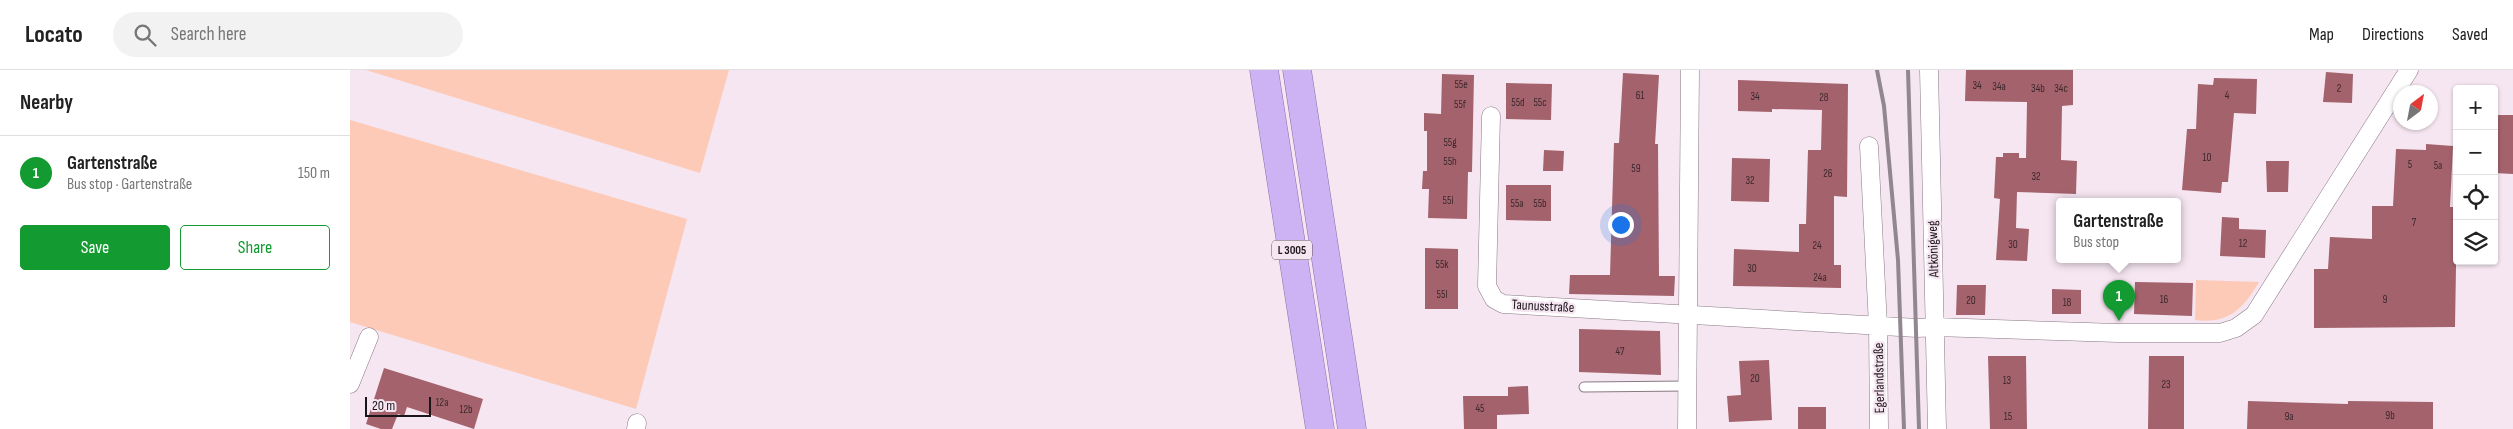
<!DOCTYPE html>
<html lang="en">
<head>
<meta charset="utf-8">
<style>
  :root { --surface:#fff; --page:#f2f2f2; --text:#222; --muted:#767676; --line:#e0e0e0; --accent:#139a31 }
  body { margin:0; font-family:"Sofia Sans Condensed",sans-serif; background:var(--page); color:var(--text) }
  .controls { position:absolute; right:15px; top:15px; display:grid; overflow:hidden; border-radius:5px; box-shadow:0 1px 4px #0004 }
  .controls button { width:45px; height:45px; display:grid; place-items:center; padding:0; border:0; border-bottom:1px solid var(--line); background:var(--surface); color:var(--text); font:25px sans-serif }
  .compass { position:absolute; left:2043px; top:15px; width:45px; height:45px; border-radius:50%; background:var(--surface); box-shadow:0 1px 4px #0004; rotate:32deg }
  .scale { position:absolute; left:15px; bottom:12px; width:66px; box-sizing:border-box; padding-left:5px; border:2px solid #1c161a; border-top:0; font-size:14px; line-height:18px; white-space:nowrap; color:#1c161a; -webkit-text-stroke:4px #f6e6f1; paint-order:stroke }
  .you { position:absolute; left:1270px; top:154px; width:18px; height:18px; margin:-12px; border:4px solid #fff; border-radius:50%; background:#1a73e8; box-shadow:0 0 0 8px #1a73e833 }
  .badge { display:grid; place-items:center; width:32px; height:32px; border-radius:50%; background:var(--accent); color:#fff; font-size:16px; font-weight:700 }
  .pin { position:absolute; translate:-50% -41px; filter:drop-shadow(0 1px 2px #0008) }
  .pin::after { content:''; position:absolute; top:26px; width:18px; height:15px; background:inherit; clip-path:polygon(0 0,100% 0,50% 100%) }
  .popup { position:absolute; left:1706px; top:128px; width:125px; height:65px; box-sizing:border-box; display:grid; place-content:center; border-radius:5px; background:var(--surface); filter:drop-shadow(0 1px 4px #0005); font-size:16px; white-space:nowrap; color:var(--muted) }
  .popup b { font-size:19px; color:var(--text) }
  .popup::after { content:''; position:absolute; left:50%; top:100%; margin-left:-10px; border:10px solid transparent; border-top-color:var(--surface) }
  .list { margin:0; padding:0; list-style:none }
  h2 { display:flex; justify-content:space-between; align-items:center; height:65px; margin:0; padding:0 20px; font-size:21px }
  h2 small { font-size:16px; font-weight:400; color:var(--muted) }
  .list li { display:grid; grid-template-columns:32px 1fr auto; gap:15px; align-items:center; box-sizing:border-box; height:75px; padding:0 20px; border-top:1px solid var(--line) }
  .list b { display:block; font-size:19px; white-space:nowrap }
  .list p { margin:0; font-size:16px; white-space:nowrap; color:var(--muted) }
  .list em { font-size:16px; font-style:normal; color:var(--muted) }
  .actions { display:flex; gap:10px; padding:15px 20px }
  .actions a { flex:1; padding:11px 0; border:1px solid var(--accent); border-radius:5px; text-align:center; font-size:18px; color:var(--accent) }
  .actions .main { background:var(--accent); color:#fff }
  .icon { flex:none; width:28px; height:28px; fill:none; stroke:currentColor; stroke-width:2; stroke-linecap:round; stroke-linejoin:round }
  .map { position:relative; flex:none; width:2163px; height:359px; overflow:hidden }
  header { display:flex; align-items:center; gap:30px; box-sizing:border-box; height:70px; padding:0 25px; background:var(--surface); border-bottom:1px solid var(--line) }
  header strong { font-size:24px }
  nav { display:flex; gap:28px; margin-inline-start:auto; font-size:18px }
  .search { width:350px; height:45px; background:var(--page); display:flex; align-items:center; gap:12px; box-sizing:border-box; padding:0 18px; border-radius:28px; color:var(--muted); font-size:19px }
  main { display:flex }
  aside { flex:1; background:var(--surface) }
  .map>svg:first-child { display:block }
  .green { fill:#fccab6 }
  .building { fill:#a3626c }
  .lines { fill:none; stroke-linecap:round; stroke-linejoin:round }
  .service-casing { stroke:#887983; stroke-width:11 }
  .minor-casing { stroke:#887983; stroke-width:19 }
  .trunk-casing { stroke:#8770a6; stroke-width:29 }
  .service { stroke:#fff; stroke-width:9 }
  .minor { stroke:#fff; stroke-width:18 }
  .trunk { stroke:#ceb3f4; stroke-width:28 }
  .rail { stroke:#92878f; stroke-width:4 }
  .labels { text-anchor:middle; dominant-baseline:central; stroke-width:4.5; stroke-linejoin:round; paint-order:stroke }
  .number-label { font-size:11px; fill:#3e292e }
  .shield { fill:#f6e6f1; stroke:#5d545a; stroke-width:1 }
  .shield-label { font-size:12px; font-weight:bold; fill:#1c161a }
  .street-label { font-size:14px; fill:#1c161a; stroke:#f6e6f1 }
</style>
</head>
<body>
<header>
<strong>Locato</strong>
<div class="search"><svg class="icon" aria-label="search" viewBox="0 0 24 24"><circle cx="10" cy="10" r="6"/><path d="M15 15l6 6"/></svg>Search here</div>
<nav><a>Map</a><a>Directions</a><a>Saved</a></nav>
</header>
<main>
<aside>
<h2>Nearby<small></small></h2>
<ul class="list">
<li><span class="badge">1</span><div><b>Gartenstraße</b><p>Bus stop · Gartenstraße</p></div><em>150 m</em></li>
</ul>
<div class="actions"><a class="main">Save</a><a>Share</a></div>
</aside>
<div class="map">
<svg width="2163" height="359" viewBox="0 0 2163 359">
  <rect width="100%" height="100%" fill="#f6e6f1"/>
  <!-- green -->
  <path class="green" d="M16,0H379L350,103Z
    M0,50L337,149L286,339L0,252Z
    M1846,210L1909,212C1893,239 1879,254 1845,250Z"/>
  <!-- building -->
  <path class="building" d="M1616,0H1723V35L1712,36L1711,90L1727,91L1726,124L1667,122L1666,158L1679,159L1677,191L1646,190L1650,129L1644,128L1646,87H1653V83H1669V88H1676L1677,32L1615,31Z
    M1976,2L2003,4L2002,33L1973,32Z
    M1273,3L1309,5L1305,74H1308L1309,206H1325L1324,226L1219,224L1220,205H1260L1264,73H1269Z
    M1092,4L1124,5L1122,102H1118L1117,149L1078,148L1079,119H1072L1073,101H1077V61H1074V43L1091,44Z
    M1864,8L1907,9L1906,44L1884,43L1878,112H1872L1871,123L1832,120L1837,59H1846L1848,14L1863,15Z
    M1388,10L1498,14L1497,127L1484,126V195H1491V218L1383,216L1384,179L1449,182V154H1456L1458,80H1471L1472,40L1422,39V42L1388,41Z
    M1156,13L1202,14L1201,50L1156,49Z
    M2144,45H2163V104L2144,103Z
    M2076,74L2103,76L2100,137H2107L2105,257L1964,258V199H1978L1980,167L2022,169V136H2043L2046,79L2076,80Z
    M1194,80L1214,81L1213,101H1193Z
    M1382,88L1420,89L1419,132L1381,131Z
    M1916,91H1939L1938,122H1917Z
    M1156,115H1201V151L1156,150Z
    M1872,147L1889,148V159L1916,160L1915,188L1870,186Z
    M1075,178L1108,179V239H1075Z
    M1785,212L1843,213L1842,246L1784,244Z
    M1607,215H1636L1635,245H1606Z
    M1702,219L1731,220V244H1702Z
    M1229,259L1310,261L1311,305L1229,302Z
    M1638,286H1676L1677,359H1640Z
    M1799,286H1834V359H1798Z
    M1419,290L1422,350L1379,352L1377,326L1391,325L1389,291Z
    M34,298L133,329L124,359L57,337L54,346L48,344L42,359H31L16,354Z
    M1178,316L1179,344L1147,345V359H1114L1113,326H1158V317Z
    M1898,331L1998,334V331L2083,332V359H1897Z
    M1448,337H1476V359H1448Z"/>
  <g class="lines">
    <defs>
      <path id="service" d="M1234,317L1338,316"/>
      <path id="minor" d="M1579,0L1587,359
        M1141,46L1137,216L1144,229L1153,234L1567,258L1586,257L1768,263H1870L1886,258L1904,245L2059,0
        M1519,76L1528,256L1529,359
        M0,314L19,267
        M286,359L287,353
        M1337,359L1340,0"/>
      <path id="trunk" d="M914,0L970,359
        M947,0L1002,359"/>
    </defs>
    <!-- service casing -->
    <use href="#service" class="service-casing"/>
    <!-- minor casing -->
    <use href="#minor" class="minor-casing"/>
    <!-- trunk casing -->
    <use href="#trunk" class="trunk-casing"/>
    <!-- service -->
    <use href="#service" class="service"/>
    <!-- minor -->
    <use href="#minor" class="minor"/>
    <!-- trunk -->
    <use href="#trunk" class="trunk"/>
    <!-- rail -->
    <path class="rail" d="M1527,0L1534,36L1548,190L1554,359
      M1558,0L1569,359"/>
  </g>
  <g class="labels">
    <!-- number labels -->
    <g class="number-label">
      <text x="1111" y="14">55e</text>
      <text x="1627" y="15">34</text>
      <text x="1649" y="16">34a</text>
      <text x="1688" y="18">34b</text>
      <text x="1711" y="18">34c</text>
      <text x="1989" y="18">2</text>
      <text x="1290" y="25">61</text>
      <text x="1877" y="25">4</text>
      <text x="1405" y="26">34</text>
      <text x="1474" y="27">28</text>
      <text x="1168" y="32">55d</text>
      <text x="1190" y="32">55c</text>
      <text x="1110" y="34">55f</text>
      <text x="1100" y="72">55g</text>
      <text x="1857" y="87">10</text>
      <text x="1100" y="91">55h</text>
      <text x="2060" y="94">5</text>
      <text x="2088" y="95">5a</text>
      <text x="1286" y="98">59</text>
      <text x="1478" y="103">26</text>
      <text x="1686" y="106">32</text>
      <text x="1400" y="110">32</text>
      <text x="1098" y="130">55i</text>
      <text x="1167" y="133">55a</text>
      <text x="1190" y="133">55b</text>
      <text x="2064" y="152">7</text>
      <text x="1893" y="173">12</text>
      <text x="1663" y="174">30</text>
      <text x="1467" y="175">24</text>
      <text x="1092" y="194">55k</text>
      <text x="1402" y="198">30</text>
      <text x="1470" y="207">24a</text>
      <text x="1092" y="224">55l</text>
      <text x="1814" y="229">16</text>
      <text x="2035" y="229">9</text>
      <text x="1621" y="230">20</text>
      <text x="1717" y="232">18</text>
      <text x="1270" y="281">47</text>
      <text x="1405" y="308">20</text>
      <text x="1657" y="310">13</text>
      <text x="1816" y="314">23</text>
      <text x="92" y="332">12a</text>
      <text x="1130" y="338">45</text>
      <text x="116" y="339">12b</text>
      <text x="2040" y="345">9b</text>
      <text x="1658" y="346">15</text>
      <text x="1939" y="346">9a</text>
    </g>
    <!-- shield labels -->
    <rect class="shield" x="922" y="170.5" width="40" height="19" rx="4"/>
    <g class="shield-label">
      <text x="942" y="180">L 3005</text>
    </g>
    <!-- street labels -->
    <g class="street-label">
      <text transform="translate(1583 179) rotate(-92)">Altkönigweg</text>
      <text transform="translate(1193 236) rotate(3)">Taunusstraße</text>
      <text transform="translate(1529 308) rotate(-91)">Egerlandstraße</text>
    </g>
  </g>
</svg>
<div class="controls">
<button>+</button>
<button>−</button>
<button><svg class="icon" aria-label="locate" viewBox="0 0 24 24"><circle cx="12" cy="12" r="6"/><path d="M12 2v4M12 18v4M2 12h4M18 12h4"/></svg></button>
<button><svg class="icon" aria-label="layers" viewBox="0 0 24 24"><path d="M12 4l9 5-9 5-9-5zM3 14l9 5 9-5"/></svg></button>
</div>
<svg class="compass" viewBox="-18 -18 36 36"><path d="M0-13l5 13h-10z" fill="#e53935"/><path d="M0 13l5-13h-10z" fill="#767676"/></svg>
<div class="scale">20 m</div>
<div class="you"></div>
<div class="pin badge" style="left:1769px;top:251px">1</div>
<div class="popup"><b>Gartenstraße</b>Bus stop</div>
</div>
</main>
</body>
</html>
